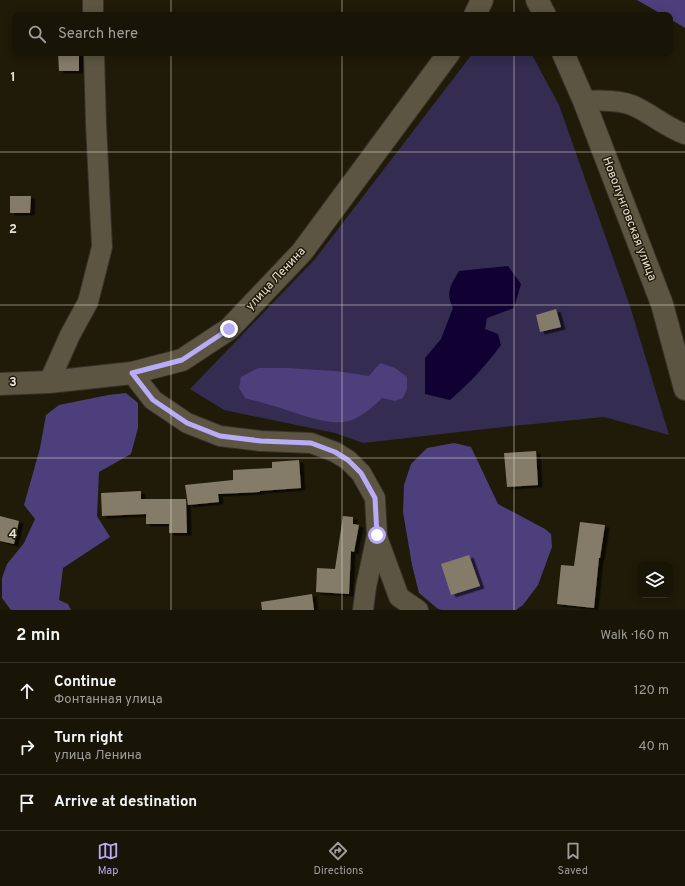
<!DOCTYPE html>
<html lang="en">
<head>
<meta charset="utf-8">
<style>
  :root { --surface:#181406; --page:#252114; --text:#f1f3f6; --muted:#9f9e9b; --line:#363328; --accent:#b8abf7 }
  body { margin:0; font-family:Overpass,sans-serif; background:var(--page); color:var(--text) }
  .controls { position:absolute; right:12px; bottom:12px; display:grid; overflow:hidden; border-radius:8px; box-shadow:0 2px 10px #0003 }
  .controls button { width:36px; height:36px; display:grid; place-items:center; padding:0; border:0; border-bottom:1px solid var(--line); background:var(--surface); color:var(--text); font:20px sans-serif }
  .stop { position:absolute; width:12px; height:12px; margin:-9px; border:3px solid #b8abf7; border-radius:50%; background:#fff }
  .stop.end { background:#b8abf7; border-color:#fff; box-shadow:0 1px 4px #0008 }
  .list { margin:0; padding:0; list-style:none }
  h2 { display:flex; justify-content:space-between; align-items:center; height:52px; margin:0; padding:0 16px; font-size:17px }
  h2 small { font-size:13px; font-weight:400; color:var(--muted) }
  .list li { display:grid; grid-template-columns:26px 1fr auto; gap:12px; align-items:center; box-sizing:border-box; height:56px; padding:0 16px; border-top:1px solid var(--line) }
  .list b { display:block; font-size:15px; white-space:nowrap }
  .list p { margin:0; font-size:13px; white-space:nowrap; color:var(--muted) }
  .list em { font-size:13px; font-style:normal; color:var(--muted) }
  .icon { flex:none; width:22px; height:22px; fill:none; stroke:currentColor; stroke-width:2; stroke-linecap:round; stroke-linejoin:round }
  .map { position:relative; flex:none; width:685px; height:610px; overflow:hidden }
  .search { position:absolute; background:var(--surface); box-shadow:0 2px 10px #0003; left:12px; right:12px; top:12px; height:44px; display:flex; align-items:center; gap:10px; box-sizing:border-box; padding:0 14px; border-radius:8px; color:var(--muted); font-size:15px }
  .sheet { height:220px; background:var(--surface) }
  nav { display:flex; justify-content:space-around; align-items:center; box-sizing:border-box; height:56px; border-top:1px solid var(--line); background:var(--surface); font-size:11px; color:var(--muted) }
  nav a { display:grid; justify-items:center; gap:2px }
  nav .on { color:var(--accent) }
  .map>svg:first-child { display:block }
  .green { fill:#342c51 }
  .forest { fill:#4d3f7c }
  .water { fill:#110032 }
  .building { fill:#847c68; filter:url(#shadow) }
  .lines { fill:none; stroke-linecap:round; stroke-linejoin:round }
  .minor-casing { stroke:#36312b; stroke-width:22 }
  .tertiary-casing { stroke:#36312b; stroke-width:24 }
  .minor { stroke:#5c5542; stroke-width:20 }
  .tertiary { stroke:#5c5542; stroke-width:22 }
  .route { stroke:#b8abf7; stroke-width:5 }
  .grid { fill:none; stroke:#e4e0d5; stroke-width:1; stroke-opacity:0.55 }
  .labels { text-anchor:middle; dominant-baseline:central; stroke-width:3; stroke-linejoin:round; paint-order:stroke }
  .street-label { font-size:12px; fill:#e4e0d5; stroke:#201a08 }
  .grid-label { font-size:13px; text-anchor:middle; font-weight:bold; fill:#e4e0d5; stroke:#201a08; stroke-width:3; stroke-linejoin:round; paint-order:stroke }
</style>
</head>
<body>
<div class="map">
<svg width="685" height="610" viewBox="0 0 685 610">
  <defs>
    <filter id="shadow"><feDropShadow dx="4.5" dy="2.5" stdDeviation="0" flood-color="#0009"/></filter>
  </defs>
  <rect width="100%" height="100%" fill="#201a08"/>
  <!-- green -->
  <path class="green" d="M473,53H531L559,105L630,306L669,435L604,417L513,426L363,443L335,433L224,410L190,389L315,259Z"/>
  <!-- forest -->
  <path class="forest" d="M637,0H685V28L670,19V15H663Z
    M380,363L395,368L407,377V389L403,398L395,401L382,398C373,407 364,415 352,420C331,428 298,413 277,407C267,404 255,401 245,398L239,388L241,377L258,368H286L336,371L369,376Z
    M126,393L138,403V428L131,454L99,472L97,516L110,537L63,568L59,600L68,604L71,610H11L2,598V578L7,564L24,543L35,519L24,505L40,448L46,415L59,405L108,395Z
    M454,443L471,447L498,504L545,529L551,534L552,547L538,585L523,605L516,610H442L438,609L419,593L412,565L403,512L404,485L411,464L427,448Z"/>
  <!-- water -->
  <path class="water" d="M508,266L521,284L514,308L487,318L485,329L498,334L501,345C486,365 470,383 450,400L425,394V358L441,339L453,308C445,292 451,285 459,271Z"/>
  <!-- building -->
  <path class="building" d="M58,53H79V71H59Z
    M10,196H31L30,213H10Z
    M556,309L561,327L540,332L536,315Z
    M536,451L538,485L507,487L504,453Z
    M299,460L301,488L260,491V492L218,494L219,502L188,505L185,485L233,480V470L272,468V462Z
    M141,491V499H186L187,533H169V524H146V514L102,516L101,493Z
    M0,516L19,521L14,544L0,541Z
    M343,516L353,517V524L359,525L354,552L351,551L349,594L316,592L317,568L335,569Z
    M580,522L605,525L600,558H599L594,608L557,604L561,565L574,566Z
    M469,555L480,586L451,595L441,564Z
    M312,594L314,610H262L261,602Z"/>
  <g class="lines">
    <defs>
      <path id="minor" d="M93,0V15
        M584,101C598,100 624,100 636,107C653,115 667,128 685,134
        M132,373L153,400L187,423L220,436L261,441L311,443L335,452L348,460L361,473L375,498L377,535L366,587L363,610
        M49,382L70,335L88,302L102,247L96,124L94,53
        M377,537L399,597L418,610"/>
      <path id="tertiary" d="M537,0L545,15
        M475,15L482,0
        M563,53L584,101L662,304L685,389
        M0,384L49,382L132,373L182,360L229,329L302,252L449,53"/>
    </defs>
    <!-- minor casing -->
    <use href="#minor" class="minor-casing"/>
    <!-- tertiary casing -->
    <use href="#tertiary" class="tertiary-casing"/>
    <!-- minor -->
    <use href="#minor" class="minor"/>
    <!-- tertiary -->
    <use href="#tertiary" class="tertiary"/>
  </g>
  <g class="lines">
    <!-- route -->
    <path class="route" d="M229,329L182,360L132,373L153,400L187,423L220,436L261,441L311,443L335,452L348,460L361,473L375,498L377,535"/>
  </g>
  <!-- grid -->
  <path class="grid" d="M171,0V15M342,0V15M514,0V15M171,53V610M342,53V610M514,53V610M0,152H685M0,305H685M0,458H685"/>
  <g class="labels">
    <!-- street labels -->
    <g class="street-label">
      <text transform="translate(629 219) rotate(69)">Новолунговская улица</text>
      <text transform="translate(276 279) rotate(-47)">улица Ленина</text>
    </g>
  </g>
  <g class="grid-label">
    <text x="13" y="81">1</text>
    <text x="13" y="233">2</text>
    <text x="13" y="386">3</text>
    <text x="13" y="538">4</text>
  </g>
</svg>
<div class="controls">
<button><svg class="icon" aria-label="layers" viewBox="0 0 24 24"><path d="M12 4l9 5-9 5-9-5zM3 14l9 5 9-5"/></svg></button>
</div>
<div class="stop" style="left:377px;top:535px"></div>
<div class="stop end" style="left:229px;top:329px"></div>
<div class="search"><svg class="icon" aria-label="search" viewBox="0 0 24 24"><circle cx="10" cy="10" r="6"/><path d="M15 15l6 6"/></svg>Search here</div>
</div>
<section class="sheet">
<h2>2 min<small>Walk · 160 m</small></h2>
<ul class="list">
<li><svg class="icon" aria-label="ahead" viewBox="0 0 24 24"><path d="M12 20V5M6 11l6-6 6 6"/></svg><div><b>Continue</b><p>Фонтанная улица</p></div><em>120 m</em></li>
<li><svg class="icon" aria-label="right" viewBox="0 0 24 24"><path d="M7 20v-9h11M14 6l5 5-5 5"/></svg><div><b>Turn right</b><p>улица Ленина</p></div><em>40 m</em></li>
<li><svg class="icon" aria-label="arrive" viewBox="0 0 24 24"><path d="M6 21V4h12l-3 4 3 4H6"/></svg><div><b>Arrive at destination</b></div></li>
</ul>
</section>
<nav>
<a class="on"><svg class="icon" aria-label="map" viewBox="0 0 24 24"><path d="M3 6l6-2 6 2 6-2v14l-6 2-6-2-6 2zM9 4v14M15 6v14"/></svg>Map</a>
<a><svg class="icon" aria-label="directions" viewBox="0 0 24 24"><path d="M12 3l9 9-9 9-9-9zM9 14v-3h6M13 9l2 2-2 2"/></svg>Directions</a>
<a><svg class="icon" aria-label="saved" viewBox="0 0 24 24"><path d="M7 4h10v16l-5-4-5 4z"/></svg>Saved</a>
</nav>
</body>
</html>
